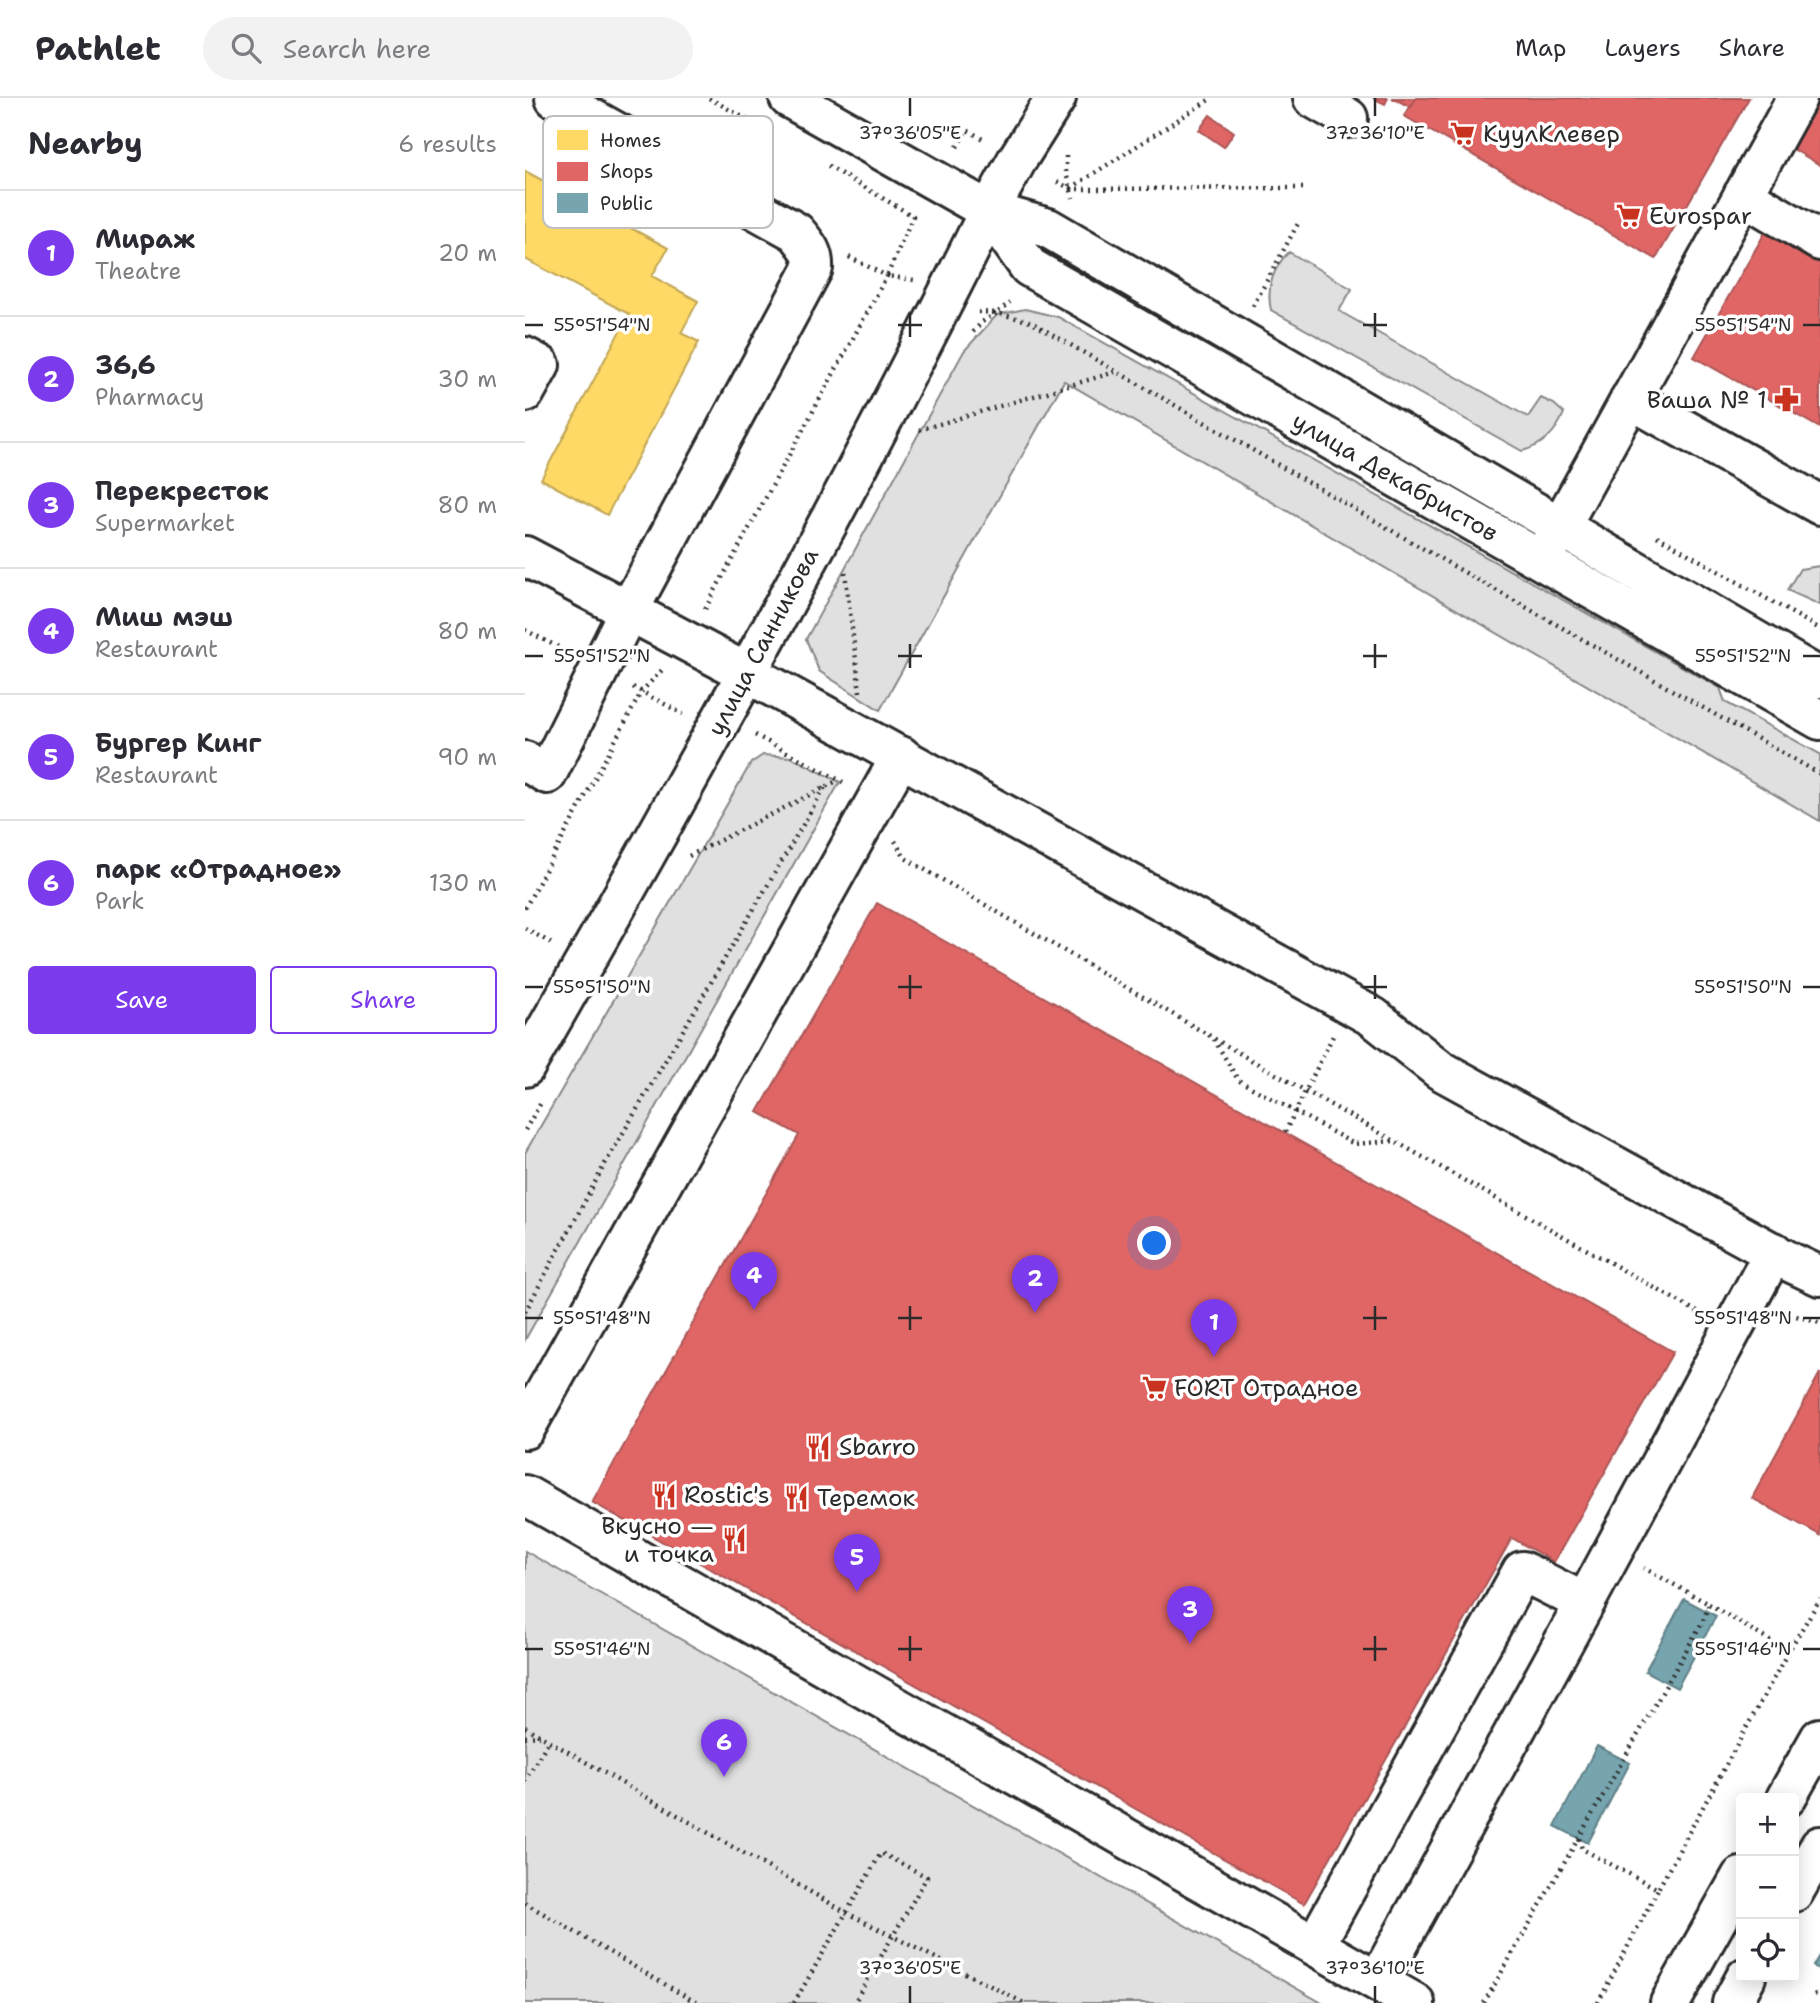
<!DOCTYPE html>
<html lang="en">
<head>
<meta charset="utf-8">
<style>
  :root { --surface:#fff; --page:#f2f2f3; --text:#2b2b33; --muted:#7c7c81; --line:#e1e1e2; --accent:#7c3aed }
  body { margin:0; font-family:"Shantell Sans",sans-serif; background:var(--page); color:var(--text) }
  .controls { position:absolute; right:21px; bottom:21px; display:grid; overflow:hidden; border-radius:7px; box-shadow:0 4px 18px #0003 }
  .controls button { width:63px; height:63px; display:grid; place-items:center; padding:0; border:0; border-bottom:2px solid var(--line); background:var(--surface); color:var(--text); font:35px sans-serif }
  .you { position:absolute; left:630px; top:1146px; width:24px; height:24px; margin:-18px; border:5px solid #fff; border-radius:50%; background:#1a73e8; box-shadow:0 0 0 10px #1a73e833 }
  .badge { display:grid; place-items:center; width:46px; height:46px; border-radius:50%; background:var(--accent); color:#fff; font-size:23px; font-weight:700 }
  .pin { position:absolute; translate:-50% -58px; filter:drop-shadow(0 2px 4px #0008) }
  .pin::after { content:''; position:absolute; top:37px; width:24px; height:21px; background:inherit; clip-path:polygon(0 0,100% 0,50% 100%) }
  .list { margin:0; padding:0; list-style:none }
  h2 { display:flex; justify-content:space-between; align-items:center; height:91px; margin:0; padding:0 28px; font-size:30px }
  h2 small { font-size:23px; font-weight:400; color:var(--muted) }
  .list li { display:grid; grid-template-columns:46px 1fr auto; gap:21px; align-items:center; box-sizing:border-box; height:126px; padding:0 28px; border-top:2px solid var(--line) }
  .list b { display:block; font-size:26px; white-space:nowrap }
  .list p { margin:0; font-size:23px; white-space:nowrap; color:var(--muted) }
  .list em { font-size:23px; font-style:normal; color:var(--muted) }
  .actions { display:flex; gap:14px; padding:21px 28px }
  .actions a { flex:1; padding:16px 0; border:2px solid var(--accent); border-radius:7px; text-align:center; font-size:24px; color:var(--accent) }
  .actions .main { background:var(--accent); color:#fff }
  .icon { flex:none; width:38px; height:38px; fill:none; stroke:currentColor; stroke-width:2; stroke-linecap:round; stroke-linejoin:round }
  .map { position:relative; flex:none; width:1295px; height:1905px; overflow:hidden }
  header { display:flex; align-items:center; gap:42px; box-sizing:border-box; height:98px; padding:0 35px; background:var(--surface); border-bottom:2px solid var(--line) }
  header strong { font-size:33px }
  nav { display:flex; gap:38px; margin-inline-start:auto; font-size:24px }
  .search { width:490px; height:63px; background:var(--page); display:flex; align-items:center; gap:18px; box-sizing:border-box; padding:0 24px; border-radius:38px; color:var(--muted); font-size:26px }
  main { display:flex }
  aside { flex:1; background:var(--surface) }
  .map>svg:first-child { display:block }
  .green { fill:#e0e0e0; stroke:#868686; stroke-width:2 }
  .homes { fill:#ffd966; stroke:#bfa554; stroke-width:2 }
  .shops { fill:#e06666; stroke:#aa5454; stroke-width:2 }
  .public { fill:#76a5af; stroke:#608087; stroke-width:2 }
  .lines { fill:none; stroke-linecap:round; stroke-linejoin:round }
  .minor-casing { stroke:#2b2b2b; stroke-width:44 }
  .major-casing { stroke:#2b2b2b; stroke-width:44 }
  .path { stroke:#2b2b2b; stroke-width:4.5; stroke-dasharray:2 5; stroke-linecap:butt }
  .minor { stroke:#fff; stroke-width:38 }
  .major { stroke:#fff; stroke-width:38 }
  .ticks { fill:none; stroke:#2b2b2b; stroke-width:2.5 }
  .labels { text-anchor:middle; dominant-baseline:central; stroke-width:7; stroke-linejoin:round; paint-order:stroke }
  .poi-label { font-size:24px; fill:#2b2b2b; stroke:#fff; text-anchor:start }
  .street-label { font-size:24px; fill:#2b2b2b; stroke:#fff }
  .key { fill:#fff; stroke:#bfbfbf; stroke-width:2 }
  .key-label { font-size:19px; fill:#2b2b2b }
  .ticks-label { font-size:18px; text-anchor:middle; fill:#2b2b2b; stroke:#fff; stroke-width:7; stroke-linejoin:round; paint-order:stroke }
</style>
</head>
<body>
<header>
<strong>Pathlet</strong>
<div class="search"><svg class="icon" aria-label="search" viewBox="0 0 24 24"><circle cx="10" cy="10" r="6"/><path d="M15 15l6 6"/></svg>Search here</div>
<nav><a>Map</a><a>Layers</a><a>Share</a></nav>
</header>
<main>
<aside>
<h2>Nearby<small>6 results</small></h2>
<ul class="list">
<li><span class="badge">1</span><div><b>Мираж</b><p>Theatre</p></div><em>20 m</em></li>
<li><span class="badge">2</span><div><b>36,6</b><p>Pharmacy</p></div><em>30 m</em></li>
<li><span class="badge">3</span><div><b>Перекресток</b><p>Supermarket</p></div><em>80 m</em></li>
<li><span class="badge">4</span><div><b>Миш мэш</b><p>Restaurant</p></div><em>80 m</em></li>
<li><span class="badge">5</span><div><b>Бургер Кинг</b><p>Restaurant</p></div><em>90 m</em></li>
<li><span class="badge">6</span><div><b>парк «Отрадное»</b><p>Park</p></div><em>130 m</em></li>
</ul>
<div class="actions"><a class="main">Save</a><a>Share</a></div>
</aside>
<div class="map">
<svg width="1295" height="1905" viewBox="0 0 1295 1905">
  <rect width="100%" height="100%" fill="#fff"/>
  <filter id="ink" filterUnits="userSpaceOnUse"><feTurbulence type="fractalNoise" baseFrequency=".0143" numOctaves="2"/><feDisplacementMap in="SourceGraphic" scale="14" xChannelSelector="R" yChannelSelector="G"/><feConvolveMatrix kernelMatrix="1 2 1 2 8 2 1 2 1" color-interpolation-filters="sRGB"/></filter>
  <g filter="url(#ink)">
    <!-- green -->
    <path class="green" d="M764,154L827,191L814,213L1003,319L1016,300L1029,306L1039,315C1031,335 1017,348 997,353L746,212C741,191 748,169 764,154Z
      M500,211L533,219L1195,590L1200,604L1295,656V723L539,283L355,612L294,573L281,541L439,253L472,217Z
      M1295,468V507L1262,492L1275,471Z
      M238,657L266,659L315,684L0,1242V1055L226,665Z
      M0,1453L797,1905H0Z"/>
    <!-- homes -->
    <path class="homes" d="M0,73L143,150L127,178L173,203L156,235L174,244L82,417L16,381L104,216L0,161Z"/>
    <!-- shops -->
    <path class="shops" d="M848,0H863L860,6Z
      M867,0H891L886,9Z
      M891,0H1224L1131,161L879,18Z
      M1288,0H1295V67L1261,47Z
      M685,17L709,34L699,49L674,32Z
      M1242,131L1295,162V330L1169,259Z
      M352,805L1148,1254L1029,1464L987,1440L779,1806L67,1404L274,1037L233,1014Z
      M1295,1275V1437L1227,1400Z"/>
    <!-- public -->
    <path class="public" d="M1159,1501L1191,1518L1152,1590L1120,1573Z
      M1072,1648L1105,1665L1063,1745L1030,1728Z
      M1295,1856V1872L1288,1868Z"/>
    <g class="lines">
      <defs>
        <path id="minor" d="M788,0L823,20
          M1218,97L1295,143
          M0,259L15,267L0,294
          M1105,301L1295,407
          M0,458L250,590L848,919L915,972L1265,1164L1295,1178
          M1019,458L1272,0
          M0,663L22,676L104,512L288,170C289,154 281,146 271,134L30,0
          M0,969C161,688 320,404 464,113
          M0,1331L376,658
          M0,1397L890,1905
          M790,1847L997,1473L1060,1505
          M853,1883L1060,1505L1249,1154"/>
        <path id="major" d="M264,0L464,113L523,130L1295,580
          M464,113L504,169L1295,622
          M464,113L492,62L531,0
          M1261,1700L1295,1640
          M1269,1794L1295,1748
          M1145,1905L1216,1779
          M1207,1905L1221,1879"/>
      </defs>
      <!-- minor casing -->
      <use href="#minor" class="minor-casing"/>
      <!-- major casing -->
      <use href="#major" class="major-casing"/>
      <!-- path -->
      <path class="path" d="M184,0L244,34
        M432,49L442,32L458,41
        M541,58V75L548,100
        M303,68L388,118L362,178L389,182
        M532,84L545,90
        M546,90L687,0
        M545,91L783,90
        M728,208L775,122
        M453,214L472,215L485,204
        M448,234L457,224L472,215L506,224L923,465L1295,676
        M394,332L590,274
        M1132,438L1295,531
        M320,474L335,594
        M180,511L362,178L324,159
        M0,532L41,553
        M108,589L158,616
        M230,637L318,684
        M370,743L380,760L733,966L1176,1216
        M164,758L314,682
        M0,810L117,593L137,572
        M0,830L29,847
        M689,941L713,982L829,1046L868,1043
        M0,1032L17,1003
        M760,1034L808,938
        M0,1214L80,1066L300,689
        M1258,1214L1295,1225
        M1184,1506L1263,1554L1295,1501
        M0,1629L322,1815L499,1905
        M0,1639L15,1638
        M0,1683L24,1642
        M1054,1741L1057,1751L1133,1791L1263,1554
        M0,1805L172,1905
        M1289,1897L1295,1894
        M269,1905L356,1755L402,1779L329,1905
        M959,1905L1178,1523L1184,1506L1119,1470
        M1073,1905L1133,1791"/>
      <!-- minor -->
      <use href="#minor" class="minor"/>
      <!-- major -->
      <use href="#major" class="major"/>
    </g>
  </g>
  <!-- ticks -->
  <path class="ticks" d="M385,0V18M850,0V18M385,215V239M850,215V239M0,227H18M373,227H397M838,227H862M1278,227H1295M385,546V570M850,546V570M0,558H18M373,558H397M838,558H862M1278,558H1295M385,877V901M850,877V901M0,889H18M373,889H397M838,889H862M1278,889H1295M385,1208V1232M850,1208V1232M0,1220H18M373,1220H397M838,1220H862M1278,1220H1295M385,1538V1563M850,1538V1563M0,1551H18M373,1551H397M838,1551H862M1278,1551H1295M385,1888V1905M850,1888V1905"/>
  <!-- icons -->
  <defs>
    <symbol id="supermarket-bare" viewBox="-9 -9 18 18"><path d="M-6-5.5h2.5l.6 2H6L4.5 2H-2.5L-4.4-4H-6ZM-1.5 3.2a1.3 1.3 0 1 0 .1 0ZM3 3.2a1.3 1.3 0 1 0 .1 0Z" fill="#c8321e" stroke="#fff" stroke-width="2.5" paint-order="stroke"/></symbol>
    <symbol id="pharmacy-bare" viewBox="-9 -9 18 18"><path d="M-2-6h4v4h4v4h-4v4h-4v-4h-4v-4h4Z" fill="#c8321e" stroke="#fff" stroke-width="2.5" paint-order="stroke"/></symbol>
    <symbol id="restaurant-bare" viewBox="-9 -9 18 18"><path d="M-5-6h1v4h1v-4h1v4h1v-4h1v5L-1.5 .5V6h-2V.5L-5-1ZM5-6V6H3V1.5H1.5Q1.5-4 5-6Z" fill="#c8321e" stroke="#fff" stroke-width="2.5" paint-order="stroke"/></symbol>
  </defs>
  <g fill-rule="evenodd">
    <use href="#supermarket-bare" x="920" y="18" width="35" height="35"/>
    <use href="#supermarket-bare" x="1086" y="100" width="35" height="35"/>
    <use href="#pharmacy-bare" x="1244" y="284" width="35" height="35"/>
    <use href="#supermarket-bare" x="612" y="1272" width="35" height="35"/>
    <use href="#restaurant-bare" x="276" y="1332" width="35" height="35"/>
    <use href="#restaurant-bare" x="122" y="1380" width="35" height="35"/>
    <use href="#restaurant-bare" x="254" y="1382" width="35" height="35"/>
    <use href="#restaurant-bare" x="192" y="1424" width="35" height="35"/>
  </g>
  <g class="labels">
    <!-- poi labels -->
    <g class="poi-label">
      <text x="958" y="36">КуулКлевер</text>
      <text x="1124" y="118">Eurospar</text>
      <text x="1242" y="302" text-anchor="end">Ваша № 1</text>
      <text x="649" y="1290">FORT Отрадное</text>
      <text x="314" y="1349">Sbarro</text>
      <text x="159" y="1397">Rostic's</text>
      <text x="292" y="1400">Теремок</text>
      <text x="189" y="1428" text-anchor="end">Вкусно —<tspan x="189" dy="28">и точка</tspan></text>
    </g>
    <!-- street labels -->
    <g class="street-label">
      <text transform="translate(870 379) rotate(30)">улица Декабристов</text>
      <text transform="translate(238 544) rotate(-62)">улица Санникова</text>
    </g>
  </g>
  <!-- legend -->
  <rect x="18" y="18" width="230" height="112" rx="10" class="key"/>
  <rect x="32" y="32" width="31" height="20" fill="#ffd966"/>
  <rect x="32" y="64" width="31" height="19" fill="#e06666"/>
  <rect x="32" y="95" width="31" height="20" fill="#76a5af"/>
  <g class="key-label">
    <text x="75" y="49">Homes</text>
    <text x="75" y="80">Shops</text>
    <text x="75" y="112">Public</text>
  </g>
  <g class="ticks-label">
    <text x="385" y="41">37°36'05"E</text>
    <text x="850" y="41">37°36'10"E</text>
    <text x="77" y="233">55°51'54"N</text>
    <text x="1218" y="233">55°51'54"N</text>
    <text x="77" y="564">55°51'52"N</text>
    <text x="1218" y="564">55°51'52"N</text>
    <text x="77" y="895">55°51'50"N</text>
    <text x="1218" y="895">55°51'50"N</text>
    <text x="77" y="1226">55°51'48"N</text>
    <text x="1218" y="1226">55°51'48"N</text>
    <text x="77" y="1557">55°51'46"N</text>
    <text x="1218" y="1557">55°51'46"N</text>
    <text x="385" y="1876">37°36'05"E</text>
    <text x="850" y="1876">37°36'10"E</text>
  </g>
</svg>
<div class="controls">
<button>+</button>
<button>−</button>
<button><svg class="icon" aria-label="locate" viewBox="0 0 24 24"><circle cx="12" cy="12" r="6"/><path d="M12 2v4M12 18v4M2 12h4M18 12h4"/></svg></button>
</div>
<div class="you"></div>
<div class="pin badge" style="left:689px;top:1259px">1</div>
<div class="pin badge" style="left:510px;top:1215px">2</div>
<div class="pin badge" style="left:665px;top:1546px">3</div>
<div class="pin badge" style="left:229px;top:1212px">4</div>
<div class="pin badge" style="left:332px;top:1494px">5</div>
<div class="pin badge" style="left:199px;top:1679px">6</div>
</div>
</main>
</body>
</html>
